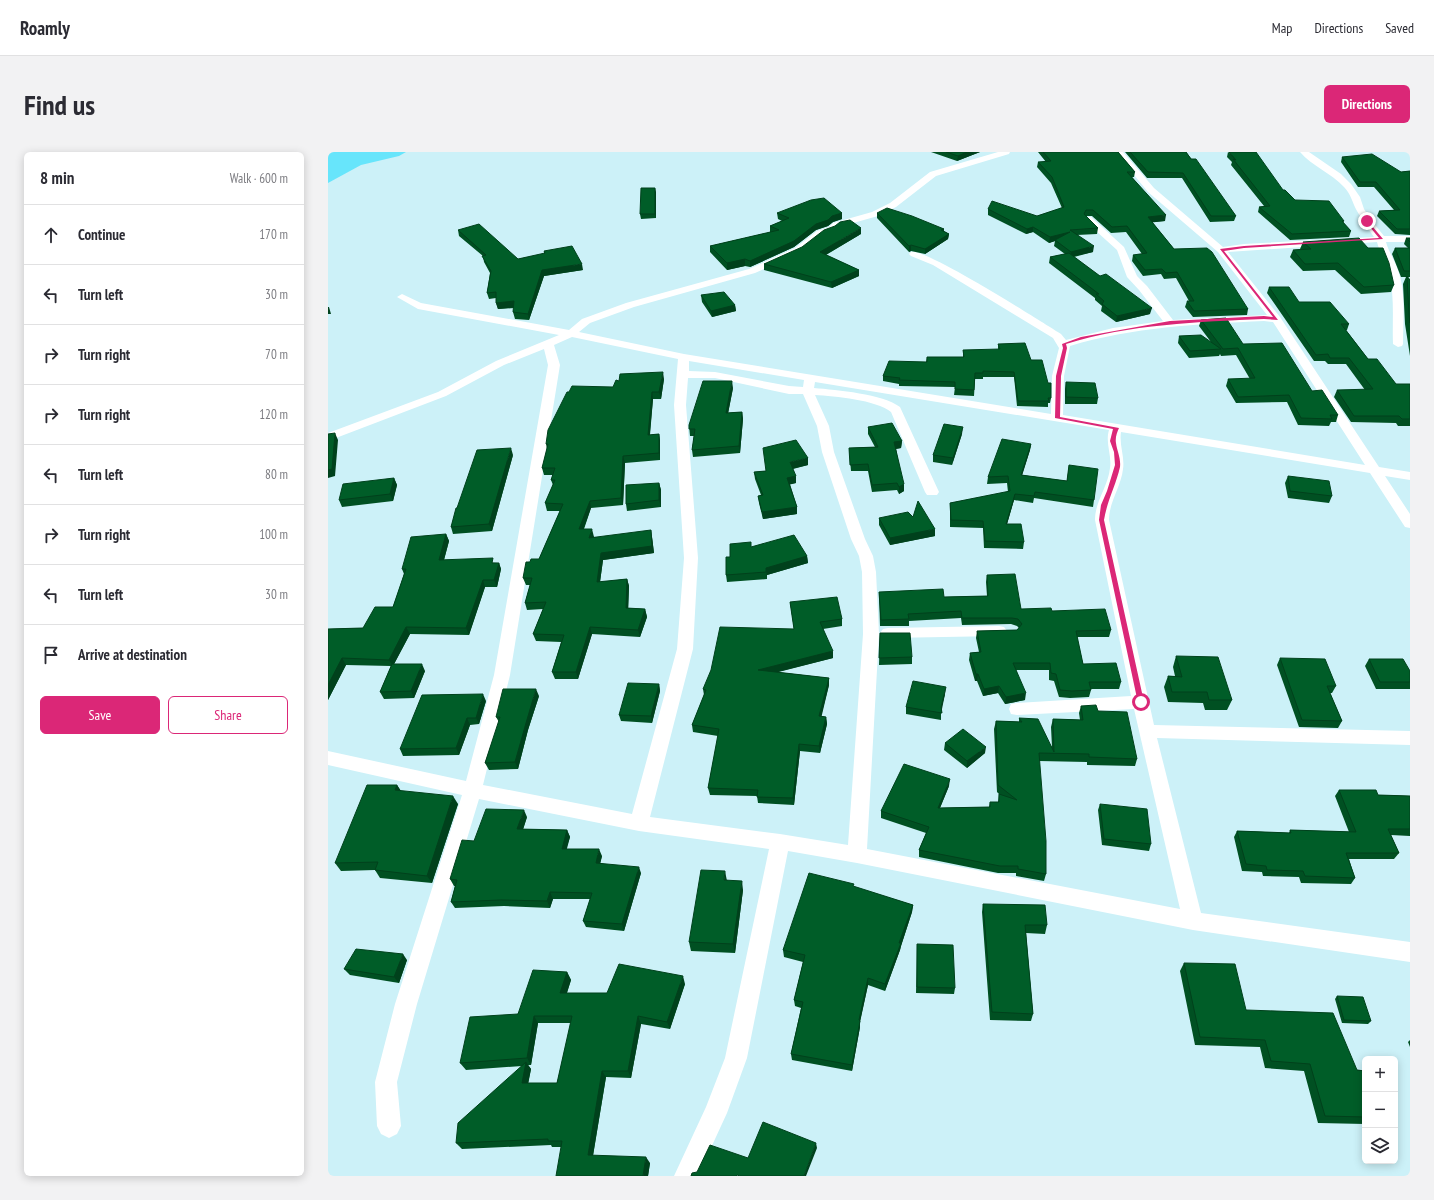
<!DOCTYPE html>
<html lang="en">
<head>
<meta charset="utf-8">
<style>
  :root { --surface:#fff; --page:#f2f2f3; --text:#2b2b33; --muted:#7c7c81; --line:#e1e1e2; --accent:#db2777 }
  body { margin:0; font-family:"PT Sans Narrow",sans-serif; background:var(--page); color:var(--text) }
  .controls { position:absolute; right:12px; bottom:12px; display:grid; overflow:hidden; border-radius:6px; box-shadow:0 2px 10px #0003 }
  .controls button { width:36px; height:36px; display:grid; place-items:center; padding:0; border:0; border-bottom:1px solid var(--line); background:var(--surface); color:var(--text); font:20px sans-serif }
  .stop { position:absolute; width:12px; height:12px; margin:-9px; border:3px solid #db2777; border-radius:50%; background:#fff }
  .stop.end { background:#db2777; border-color:#fff; box-shadow:0 1px 4px #0008 }
  .list { margin:0; padding:0; list-style:none }
  h2 { display:flex; justify-content:space-between; align-items:center; height:52px; margin:0; padding:0 16px; font-size:17px }
  h2 small { font-size:13px; font-weight:400; color:var(--muted) }
  .list li { display:grid; grid-template-columns:26px 1fr auto; gap:12px; align-items:center; box-sizing:border-box; height:60px; padding:0 16px; border-top:1px solid var(--line) }
  .list b { display:block; font-size:15px; white-space:nowrap }
  .list em { font-size:13px; font-style:normal; color:var(--muted) }
  .actions { display:flex; gap:8px; padding:12px 16px }
  .actions a { flex:1; padding:9px 0; border:1px solid var(--accent); border-radius:6px; text-align:center; font-size:14px; color:var(--accent) }
  .actions .main { background:var(--accent); color:#fff }
  .icon { flex:none; width:22px; height:22px; fill:none; stroke:currentColor; stroke-width:2; stroke-linecap:round; stroke-linejoin:round }
  .map { position:relative; flex:none; width:1082px; height:1024px; overflow:hidden; border-radius:6px }
  header { display:flex; align-items:center; gap:24px; box-sizing:border-box; height:56px; padding:0 20px; background:var(--surface); border-bottom:1px solid var(--line) }
  header strong { font-size:19px }
  nav { display:flex; gap:22px; margin-inline-start:auto; font-size:14px }
  .intro { display:flex; align-items:center; justify-content:space-between; box-sizing:border-box; height:96px; padding:0 24px }
  h1 { margin:0; font-size:28px }
  .button { padding:10px 18px; border-radius:6px; background:var(--accent); color:#fff; font-size:14px; font-weight:700 }
  main { display:flex; gap:24px; padding:0 24px }
  aside { flex:1; background:var(--surface); border-radius:6px; box-shadow:0 2px 10px #0003 }
  .map>svg:first-child { display:block }
  .water { fill:#67e5fb }
  .lines { fill:none; stroke-linecap:round; stroke-linejoin:round }
  .minor { fill:#fff; fill-rule:evenodd }
  .wall { fill:#005022; fill-rule:evenodd }
  .shaded-wall { fill:#00411c }
  .building { fill:#005d28; stroke:#00411c }
  .route { fill:#db2777 }
</style>
</head>
<body>
<header>
<strong>Roamly</strong>
<nav><a>Map</a><a>Directions</a><a>Saved</a></nav>
</header>
<div class="intro"><h1>Find us</h1><a class="button">Directions</a></div>
<main>
<aside>
<h2>8 min<small>Walk · 600 m</small></h2>
<ul class="list">
<li><svg class="icon" aria-label="ahead" viewBox="0 0 24 24"><path d="M12 20V5M6 11l6-6 6 6"/></svg><div><b>Continue</b></div><em>170 m</em></li>
<li><svg class="icon" aria-label="left" viewBox="0 0 24 24"><path d="M17 20v-9H6M10 6l-5 5 5 5"/></svg><div><b>Turn left</b></div><em>30 m</em></li>
<li><svg class="icon" aria-label="right" viewBox="0 0 24 24"><path d="M7 20v-9h11M14 6l5 5-5 5"/></svg><div><b>Turn right</b></div><em>70 m</em></li>
<li><svg class="icon" aria-label="right" viewBox="0 0 24 24"><path d="M7 20v-9h11M14 6l5 5-5 5"/></svg><div><b>Turn right</b></div><em>120 m</em></li>
<li><svg class="icon" aria-label="left" viewBox="0 0 24 24"><path d="M17 20v-9H6M10 6l-5 5 5 5"/></svg><div><b>Turn left</b></div><em>80 m</em></li>
<li><svg class="icon" aria-label="right" viewBox="0 0 24 24"><path d="M7 20v-9h11M14 6l5 5-5 5"/></svg><div><b>Turn right</b></div><em>100 m</em></li>
<li><svg class="icon" aria-label="left" viewBox="0 0 24 24"><path d="M17 20v-9H6M10 6l-5 5 5 5"/></svg><div><b>Turn left</b></div><em>30 m</em></li>
<li><svg class="icon" aria-label="arrive" viewBox="0 0 24 24"><path d="M6 21V4h12l-3 4 3 4H6"/></svg><div><b>Arrive at destination</b></div></li>
</ul>
<div class="actions"><a class="main">Save</a><a>Share</a></div>
</aside>
<div class="map">
<svg width="1082" height="1024" viewBox="0 0 1082 1024">
  <rect width="100%" height="100%" fill="#ccf1f8"/>
  <!-- water -->
  <path class="water" d="M0,0H78L71,4L33,13L0,31Z"/>
  <g class="lines">
    <!-- minor -->
    <path class="minor" d="M670,0H682L681,2L608,24L568,55L550,64L511,75L507,79L495,83L473,100L427,121L306,155L262,171L251,180L356,202L723,262L724,224L731,196L725,186L605,113L583,104L581,102L583,100C598,96 712,169 733,182L738,188L785,176L835,169L811,138L799,125L789,98L757,69L756,67L757,65H763L796,95L809,124L819,134L845,168L939,163L890,100L820,40L787,0H795L826,36L895,95L916,92L1046,85C1040,76 1034,68 1029,59C1024,50 1023,42 1016,35C1003,21 984,14 972,0H981L1013,22L1023,32L1032,45L1036,57L1043,68L1056,84H1082V90H1058C1061,101 1068,110 1071,121C1078,143 1075,169 1075,192L1074,194L1070,195L1065,192C1064,169 1067,145 1061,122C1059,111 1052,102 1049,90L900,100L952,165L1051,315L1082,320V328L1057,324L1082,362V376L1077,375L1042,321L793,280C791,293 797,305 795,317C793,335 781,350 781,368L826,573L1082,579V593L829,586L873,761L1082,790V810L865,778L529,711L460,699L419,906L399,961L370,1024H346L378,955L397,906L441,697L311,679L151,647L89,852L69,930L73,974L69,982L61,986L53,982L49,974L47,930L67,852L134,643L0,613V599L138,629L166,523L220,213L216,197L176,213L118,244L0,289V281L110,240L168,209L231,183L90,157L69,145L74,142L93,151L241,178L254,167L298,151L421,117L467,96L489,79L501,75L505,71L544,60L562,51L602,20ZM936,169L945,170L1037,313L735,263L736,224L742,194C805,175 870,172 936,169ZM244,185L350,207L346,253L356,406L349,497L304,662L155,633L182,523L232,213L226,193ZM361,209L476,228L475,235L461,234L387,220L361,219ZM360,226H387L461,242H475L489,274L494,300L523,387L531,404L534,420L535,482L520,693L452,682L322,665L365,497L370,406L358,253ZM487,230L781,278C777,291 784,303 782,316C780,335 767,349 767,368L803,544L689,551L683,552L681,557L683,562L689,563L806,557L852,757L539,697L551,482L548,420L545,404L537,387L506,300L501,274L487,243C507,244 548,248 563,260L597,340L599,343H609L611,340L572,255C555,242 509,238 486,236Z
      M671,474L676,475L679,479L676,483L671,484L560,486L555,485L552,481L555,477L560,476Z"/>
  </g>
  <!-- wall -->
  <path class="wall" d="M603,0H652L629,9Z
    M710,0H790L807,20L806,25H804L837,69L824,70L846,97L920,157L919,163L865,165L857,155L859,149H861L848,126L836,127L833,122L815,124L804,109L805,103L814,102L798,80L783,81L764,64H757L770,76L769,82L749,83L765,100L746,105L822,162L788,170L773,159L774,154L767,148V146L721,111L722,105L737,102L726,94L727,89L721,91L705,80L698,82L660,63V57L709,64L734,56L723,31L709,15L710,10H718Z
    M797,0H858L908,64L906,69L882,70L854,26H819Z
    M900,0L955,38L967,48L1016,69L1015,71L1023,79L1021,85L962,88L930,60L931,55L936,54L903,13L904,10L899,5Z
    M1014,5L1073,20L1082,19V83L1067,82L1049,64L1051,59L1066,58L1046,35H1030L1013,10Z
    M328,40V66L313,67L312,62Z
    M449,61H514V67L505,70L500,74L488,78L466,95L422,115L417,114L399,118L382,100V94L443,80H442V74L454,69L450,67Z
    M549,61L616,77V79L621,82L620,87L597,102L583,99L581,100L549,66Z
    M130,78L190,107L216,102V99L255,118L216,124L201,168L187,167L185,160L186,156L170,157L168,151V146L161,147L159,141L162,121L156,110L155,104L131,84Z
    M533,82L498,103L531,118V124L504,136L436,118V112Z
    M1078,86H1082V125H1079L1082,128V204L1077,172L1075,132L1078,125H1073L1064,102L1067,96H1080L1076,92Z
    M975,90L1066,133L1063,140L1033,142L1007,118L975,119L962,105L965,98L973,97H972Z
    M941,135L971,150L1021,172L1019,178H1018L1040,207L1068,232H1082V274H1070L1068,271L1023,270L1006,245L1009,238H1037L1018,212H1000L997,209H986L939,141Z
    M373,143L407,153L408,159L384,165L374,150Z
    M873,168L915,192L984,239L1010,263L1008,270H1003L1001,274L970,273L959,250L908,251L898,234L900,227H922L908,203L893,204L892,202L891,204L861,206L850,191L851,184L883,190L871,174Z
    M670,192L703,208L723,246L722,251H720V255L689,254L686,225H655V227H647L646,244L626,243L627,235L571,234V232L555,229V224L598,210L599,205H635V198H670Z
    M336,227L333,247H325L322,283L331,282L332,289V308L297,311L295,353L263,356L256,377L266,385H324L326,401L275,408L272,430L299,427L301,434L300,456L317,457L319,465L312,485L264,482L250,527H227L224,520L233,490L208,489L205,482L215,457L199,458L197,451L202,433H198L195,426L202,410L211,407L232,359H219L217,351L225,333L223,328L225,323H216L214,316L219,297L218,292L285,235L291,229Z
    M738,230L770,246L769,252H737V237Z
    M405,236L400,261L414,260L415,267L412,301L365,305L364,298L366,284H362L361,273Z
    M540,275L574,289L573,296L568,297L576,339L571,342L569,338L544,340L540,319H523L521,296L547,295L540,282Z
    M634,282L624,313L605,310V303Z
    M703,292L702,298L694,323L739,329L741,313L766,348L765,355L706,346L705,351L686,348L679,372L696,390L695,397L656,396L655,376L622,375V351L680,340L679,331L659,332L660,325Z
    M185,303L164,379L125,382L123,375L129,356Z
    M480,306V313L465,317L468,331L462,332L469,355V362L435,367L431,351L430,344L433,343L427,327L426,320L438,319Z
    M960,324L1004,344L1001,351L960,346L957,331Z
    M66,326L69,333L65,349L14,355L11,348Z
    M331,331L333,338V355L299,359L298,352Z
    M585,365L607,384L562,393L551,373V366Z
    M118,382L121,389L116,408L171,411L173,417L169,435H157L141,483L82,482L66,512L97,519L86,546L56,547L52,540L63,514L18,513L0,548V477L35,476L65,455L76,422L74,417Z
    M423,390V395L479,404L480,411L439,423V427L399,430L398,423L402,405Z
    M659,423L693,457L724,459L783,478L781,485H749L755,512L793,530L791,537H763V538L761,545L742,546L731,545L726,529L721,528V518H688L697,548L677,552L670,541L655,544L649,529H647L641,508L642,501L651,500L648,486L649,479L689,478L691,476L689,474L683,472L634,473L633,466L581,469V474H552L551,440L616,445L659,444L658,430Z
    M462,450L514,467V474L495,477L505,506L449,520L501,526V533L493,564L498,565L499,572L492,601L472,599L466,653L430,651L429,644L382,643L380,636L390,584L365,580L364,573L376,543L375,537L466,477Z
    M552,481L584,505V512L551,513Z
    M848,504L904,548L899,558H877L875,551L840,550L836,535L840,524H847L845,515Z
    M952,506L1008,534L1004,541H1002L1014,569L1010,576L971,575L949,513Z
    M1041,507L1082,519V537H1048L1037,514Z
    M331,532L332,539L324,571L293,569L291,563Z
    M617,542L613,558V568L578,562V555Z
    M211,544L200,578L190,617L161,618L157,611L171,570L168,565Z
    M158,549L151,572L142,573L131,603L75,604L72,597Z
    M753,554L770,559L809,607L807,614L759,613V610L711,609L718,722L716,729L688,724V721H670L591,705V698L598,681L553,666V659L621,634L612,656L661,655L662,650H670L671,642L672,643L669,640L666,577L668,569L691,570V566L724,595L723,575L725,567L752,568L751,561Z
    M617,591L657,601L639,616L616,598Z
    M69,633L73,639L130,652L104,731L52,726L47,718L13,719L7,711Z
    M1011,638L1050,643L1082,644V684L1063,683L1071,701L1066,707H1021L1027,726L1023,732L973,731L971,725L935,724L934,720L914,719L906,685L909,679L961,681L962,678L1021,680L1007,644Z
    M772,652L823,692L821,699L774,693L770,658Z
    M199,665L195,677L239,678L242,685L238,697L274,704L272,711L313,721L296,779L258,775L255,769L262,747H225L222,756L176,754L127,756L123,750L127,734H126L122,727L146,689Z
    M399,728L415,738L407,801L363,799L361,790Z
    M526,735L585,753L584,760L573,794L572,798L557,839L540,833L532,869V875L524,919L464,908L463,902L473,856L467,854L466,848L475,810L456,805L455,798Z
    M655,752L719,773L717,782L698,781L705,862L703,869L662,868L654,760Z
    M589,792L627,836L626,842L588,841Z
    M79,808L71,831L22,823L16,817Z
    M856,811L918,858L1029,918L1037,919V972L990,971L976,919L937,916L932,895L867,893L852,819Z
    M239,820L243,828L239,841H279L357,832L342,877L313,872L303,926L278,925L265,1004L322,1011L320,1024L233,995H224L223,993L134,997L128,991L194,914L138,918L132,911ZM210,871H243L229,931H200L203,917L200,913H203Z
    M1009,844L1043,869L1040,872L1014,871L1007,847Z
    M1082,888V895L1080,890Z"/>
  <!-- shaded-wall -->
  <path class="shaded-wall" d="M639,0H652L629,9L630,4Z
    M327,36L328,40V66L327,62Z
    M514,61V67L505,70L500,74L488,78L466,95L422,115V109L488,72L504,64Z
    M838,63L837,69L819,71L820,65Z
    M705,75V80L698,82L699,77Z
    M533,76V82L492,106V100Z
    M742,80L727,88V89L721,91L722,85Z
    M621,82L620,87L597,102V97Z
    M583,93V99L581,100V94Z
    M766,94L765,100L742,105L743,100Z
    M417,107V114L399,118V111Z
    M254,112L255,118L216,124L201,168L200,162L214,118Z
    M531,118V124L504,136L503,130Z
    M186,149L188,155L170,157L168,151Z
    M407,153L408,159L384,165L383,159Z
    M0,155H1L3,162H0Z
    M824,156L822,162L788,170L789,164Z
    M335,220L336,227L333,247L331,240Z
    M404,229L405,236L399,267L398,261Z
    M324,240L325,247L321,290L320,283Z
    M414,260L415,267L412,301L411,294Z
    M635,275L634,282L624,313L625,306Z
    M7,281L10,288L7,324L0,326V318Z
    M331,282L332,289V308L331,301Z
    M574,289L573,296L566,297V290Z
    M703,292L702,298L692,330L693,323Z
    M183,296L185,303L164,379L161,372Z
    M295,304L297,311L295,353L293,346Z
    M480,306V313L463,317L462,310Z
    M468,324V331L460,333L459,326Z
    M66,326L69,333L65,349L62,342Z
    M331,331L333,338V355L331,348Z
    M576,332V339L571,342V335Z
    M687,342L686,348L677,379L678,372Z
    M262,349L263,356L253,384L251,377Z
    M469,355V362L435,367L434,360Z
    M264,377L266,385L263,393L261,386Z
    M607,377V384L562,393V386Z
    M323,378L324,385L326,401L275,408L271,437L269,430L273,401Z
    M118,382L121,389L114,415L111,408Z
    M479,404L480,411L439,423V427L438,416Z
    M171,411L173,417L169,435L166,428Z
    M299,427L301,434L300,464L298,456Z
    M155,428L157,435L141,483L138,476Z
    M317,457L319,465L312,485L310,478Z
    M78,475L82,482L65,514L61,508Z
    M262,475L264,482L250,527L248,520Z
    M505,499V506L431,525L430,518Z
    M14,506L18,513L0,548V533Z
    M94,512L97,519L86,546L83,539Z
    M648,522H650L649,529H647Z
    M501,526V533L492,571L491,564Z
    M331,532L332,539L324,571L323,564Z
    M671,534L670,541L655,544L656,537Z
    M618,535L617,542L613,562V555Z
    M208,537L211,544L200,578L190,617L187,610L198,571Z
    M698,541L697,548L677,552L678,545Z
    M155,542L158,549L151,572L148,566Z
    M498,565L499,572L492,601L491,594Z
    M139,566L142,573L131,603L128,596Z
    M471,592L472,599L466,653L465,646Z
    M658,595L657,601L639,616V609Z
    M622,627L621,634L609,663L610,656Z
    M69,633L74,641L67,638Z
    M125,644L130,652L104,731L99,724Z
    M196,658L199,665L193,684L189,677Z
    M239,678L242,685L237,704L234,697Z
    M271,697L274,704L271,717L268,711Z
    M311,715L313,721L296,779L294,772Z
    M397,719L399,729L396,728Z
    M414,729L415,738L407,801L405,792Z
    M222,740L225,747L222,756L219,749Z
    M585,753L584,760L573,794L572,798L557,839V832Z
    M75,802L79,808L71,831L66,825Z
    M239,820L243,828L236,849L232,841Z
    M355,824L357,832L342,877L339,870Z
    M540,826V833L531,875V868Z
    M206,864L210,871L203,913L199,906Z
    M310,864L313,872L303,926L300,919Z
    M532,869V875L524,919V913Z
    M198,910L203,917L199,938L194,931Z
    M274,919L278,925L264,1009L260,1003Z
    M488,991L489,996L478,1024H476Z
    M318,1005L322,1011L320,1024H315Z"/>
  <!-- building -->
  <path class="building" d="M618,0H639L630,4Z
    M715,0H790L807,20H799L838,63L820,65L846,97L879,96L884,100L920,157L866,159L859,149H866L849,120L838,121L834,117L817,118L805,103L819,101L799,74L784,75L765,58H758L756,62L770,76L742,78L766,94L743,100L727,88L742,80L722,85L705,75L699,77L660,57L664,49L709,64L736,55L724,25L710,10L723,9Z
    M802,0H858L863,7H868L908,64H883L855,21L820,20Z
    M901,0H928L955,38H957L967,48L1001,49L1016,69H1014L1023,79L964,82L931,55L942,54L905,7L908,8Z
    M1044,2L1073,20L1082,19V77H1069L1051,59L1072,58L1048,30H1032L1014,5Z
    M313,36H327V62H312Z
    M496,46L514,61L504,64L500,68L488,72L466,89L422,109L417,107L399,111L382,94L451,78L442,74L461,66L449,61L483,48Z
    M559,56L584,64L616,77L613,78L621,82L597,97L583,93L581,94L549,61Z
    M522,68L533,76L492,100L531,118L503,130L436,112L474,95L496,78L507,74L512,70Z
    M151,72L190,107L217,101L216,99L244,94L254,112L214,118L200,162L185,160L186,149L168,151V140L159,141L163,119L154,104L158,103L130,78Z
    M1031,86L1040,96H1055L1061,111L1066,133L1036,135L1010,111L977,112L965,98L983,97L975,90Z
    M1078,86H1082V90Z
    M1067,96H1082V119H1076Z
    M741,101L772,124L778,122L824,156L789,164L774,152L776,149L768,142H771L722,105Z
    M1079,124L1082,128V171L1081,163Z
    M941,135H961L971,150H1002L1021,172H1013L1040,207H1049L1068,232H1082V267H1074L1071,264H1026L1009,238L1045,237L1021,206H1002L1000,202L988,203Z
    M396,140L407,153L383,159L373,143Z
    M898,166L915,192L954,191L984,239L994,238L1010,263H1002L1004,267L973,266L961,243L910,245L900,227L927,226L910,196L895,197L873,168Z
    M873,183L893,197L862,199L851,184Z
    M697,191L703,208H714L720,231H723V246H720L721,249H690L686,220L655,219V221H647L646,238L627,237V230L571,228L572,226L555,224L561,209L599,210V205H636L635,198L672,197L670,192Z
    M335,220L331,240H324L320,283L331,282V301L295,304L293,346L262,349L251,377H264L261,386L323,378L324,394L273,401L269,430L299,427L298,456L317,457L310,478L262,475L248,520H224L236,483L205,482L218,450L197,451L204,426H195L198,410H202L203,407H211L235,352L217,351L227,328H223L227,316H214L220,292H218L220,278L239,240H241L244,234L285,235L288,228L291,229L292,222Z
    M375,229H404L398,261L414,260L411,294L364,298L367,277H361V273Z
    M738,230L767,231L770,246L738,245Z
    M564,271L574,289L566,290L576,332L571,335L569,331L544,333L540,312L522,313L521,296L550,295L540,275Z
    M616,272L635,275L625,306L605,303Z
    M7,281L4,317L0,318V282Z
    M674,287L703,292L693,323L739,329L741,313L770,317L766,348L707,340L706,344L687,342L678,372H693L696,390L657,389L655,369L623,368L622,351L682,339L680,324L660,325Z
    M468,288L480,306L462,310L468,324L459,326L469,355L434,360L430,344L435,343L426,320L438,319L435,296Z
    M183,296L161,372L123,375L128,356H129L149,298Z
    M960,324L1001,329L1004,344L962,339Z
    M66,326L62,342L11,348L15,332Z
    M331,331V348L298,352V333Z
    M590,349L607,377L562,386L551,366L580,360L585,365Z
    M118,382L111,408L165,406L164,411H171L166,428H155L138,476L78,475L61,508L14,506L0,533V477L35,476L47,455H65L78,417H74L83,385Z
    M466,383L479,404L438,416V420L398,423V405H402V392L423,390V395Z
    M687,422L693,457L723,456L724,459L777,457L783,478L748,479L755,512L788,511L793,530H761L763,538L744,539L732,538L728,522L723,521L722,511H685L698,541L678,545L671,534L656,537L650,522H648L642,501L653,500L649,479L689,478L694,472L690,467L684,466H634L633,459L580,462L581,467L553,468L551,440L615,437L616,445L660,444L659,423Z
    M509,445L514,467L492,470L505,499L430,518L501,526L491,564L498,565L491,594L471,592L465,646L429,645L430,638L380,636L391,577L364,573L378,538L375,537L383,518L392,475L466,477L462,450Z
    M552,481H582L584,505L551,506Z
    M848,504L890,505L904,548H881L879,540H844L840,524L854,525Z
    M952,506L997,507L1008,534H999L1014,569L974,568Z
    M1041,507H1075L1082,519V530H1052Z
    M64,512H94L83,539L52,540Z
    M585,529L618,535L613,555L614,561L578,555Z
    M300,531L331,532L323,564L291,563Z
    M175,537H208L198,571L187,610L157,611L172,565H168Z
    M155,542L148,566H139L128,596L72,597L94,543Z
    M768,553L770,559L799,560L809,607L761,605V602L711,601L718,689V722L690,717V714H672L591,698L601,675L553,659L576,612L622,627L610,656L662,655V650H671V642L689,648L670,633L668,569L694,570L691,566L710,567L726,600L725,567L755,568L753,554Z
    M635,577L658,595L639,609L617,591Z
    M39,633H69L67,638L125,644L99,724L47,718L50,710L7,711Z
    M1011,638H1048L1050,643L1082,644V677H1060L1071,701H1018L1027,726L977,724L975,719L939,718L938,714L918,712L909,679L963,681L962,678L1028,680Z
    M772,652L819,657L823,692L776,687Z
    M158,657L196,658L189,677L239,678L234,697H271L268,711L311,715L294,772L255,769L264,741L222,740L219,749L173,748L123,750L129,728L122,727L134,688L146,689Z
    M373,718L397,719L396,728L414,729L405,792L361,790Z
    M481,721L526,732L525,734L585,753L571,791H573L557,832L540,826L531,868L532,869L524,913L463,902L475,850L466,848L477,803L455,798Z
    M655,752L717,753L719,773H697L705,862L664,860Z
    M589,792L625,793L627,836L589,835Z
    M28,797L75,802L66,825L16,817Z
    M856,811L907,812L918,858L1005,861L1029,918L1037,919V965L997,964L982,912L943,909L937,888L872,885Z
    M291,812L355,824L339,870L310,864L300,919H274L260,1003L318,1005L315,1024H228L234,989H220V987L128,991L130,971L198,910L194,931H229L244,864H206L199,906L132,911L142,865L190,862L205,818L239,820L232,841H279Z
    M1009,844L1035,845L1043,869L1016,868Z
    M435,970L488,991L476,1024H412L409,1023L408,1024H363L364,1021L369,1020L382,993L420,1006Z"/>
  <!-- route -->
  <path class="route" d="M1039,68L1055,87L916,96L896,99L950,168L936,167C870,170 802,172 738,192L739,196L733,224L732,265L791,276C789,280 787,286 788,291C789,299 793,306 792,315C788,333 779,349 776,368L816,550L813,552L810,551L771,368L773,353L779,339L787,313L786,300L782,289L785,277L727,266L728,224L735,196L734,192L753,185L842,169L936,164L945,165L892,97L916,94L1051,86L1037,69Z"/>
</svg>
<div class="controls">
<button>+</button>
<button>−</button>
<button><svg class="icon" aria-label="layers" viewBox="0 0 24 24"><path d="M12 4l9 5-9 5-9-5zM3 14l9 5 9-5"/></svg></button>
</div>
<div class="stop" style="left:813px;top:550px"></div>
<div class="stop end" style="left:1039px;top:69px"></div>
</div>
</main>
</body>
</html>
